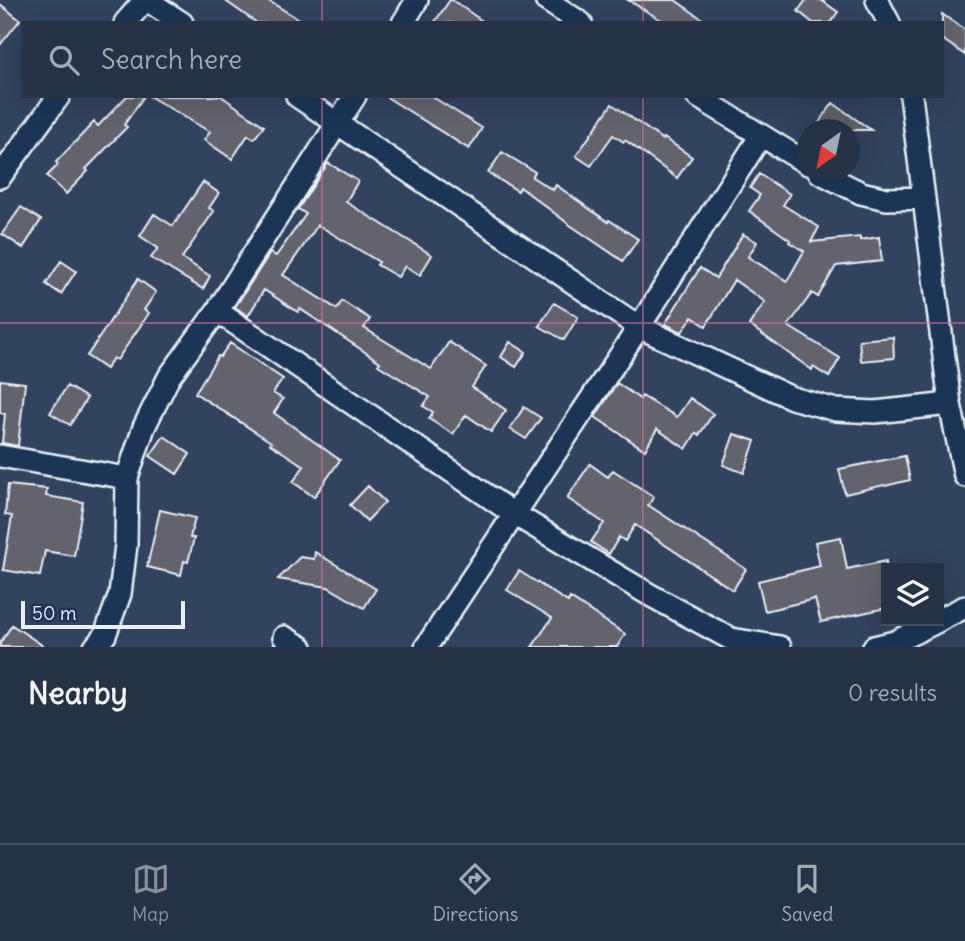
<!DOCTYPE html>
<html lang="en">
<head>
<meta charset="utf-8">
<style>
  :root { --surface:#263246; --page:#2e3a4d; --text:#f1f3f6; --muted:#a4aab3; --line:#424d5f; --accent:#8c9099 }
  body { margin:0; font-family:Delius,sans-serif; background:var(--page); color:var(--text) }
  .controls { position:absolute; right:21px; bottom:21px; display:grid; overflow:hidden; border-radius:0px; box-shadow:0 7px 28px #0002 }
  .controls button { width:63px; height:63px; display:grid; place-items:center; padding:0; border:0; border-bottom:2px solid var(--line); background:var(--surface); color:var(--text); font:35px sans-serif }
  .compass { position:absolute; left:797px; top:119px; width:63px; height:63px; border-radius:50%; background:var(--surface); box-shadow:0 7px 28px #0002; rotate:213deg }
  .scale { position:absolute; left:21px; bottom:18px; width:164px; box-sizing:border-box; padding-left:7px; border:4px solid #e8f1f8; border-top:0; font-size:19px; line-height:24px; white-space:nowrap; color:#e8f1f8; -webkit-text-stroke:5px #1d3557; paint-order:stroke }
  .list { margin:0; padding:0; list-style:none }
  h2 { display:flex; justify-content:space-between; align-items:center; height:91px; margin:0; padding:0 28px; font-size:30px }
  h2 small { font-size:23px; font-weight:400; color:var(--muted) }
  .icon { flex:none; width:38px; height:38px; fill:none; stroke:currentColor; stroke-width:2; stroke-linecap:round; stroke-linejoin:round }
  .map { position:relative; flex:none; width:965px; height:647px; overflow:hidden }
  .search { position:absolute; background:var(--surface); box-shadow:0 7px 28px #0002; left:21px; right:21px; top:21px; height:77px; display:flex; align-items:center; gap:18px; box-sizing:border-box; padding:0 24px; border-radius:0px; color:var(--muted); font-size:26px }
  .sheet { height:196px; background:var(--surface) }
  nav { display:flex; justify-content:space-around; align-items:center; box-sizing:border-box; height:98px; border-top:2px solid var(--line); background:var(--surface); font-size:19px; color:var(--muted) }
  nav a { display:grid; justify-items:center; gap:4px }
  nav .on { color:var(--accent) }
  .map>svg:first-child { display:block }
  .building { fill:#64646d; stroke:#e8f1f8; stroke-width:2 }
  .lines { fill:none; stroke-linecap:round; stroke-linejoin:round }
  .street-casing { stroke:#e8f1f8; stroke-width:26 }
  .street { stroke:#1d3557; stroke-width:21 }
  .grid { fill:none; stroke:#d16f9a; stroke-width:2; stroke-opacity:0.55 }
</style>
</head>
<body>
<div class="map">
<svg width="965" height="647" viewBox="0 0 965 647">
  <rect width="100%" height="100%" fill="#32435e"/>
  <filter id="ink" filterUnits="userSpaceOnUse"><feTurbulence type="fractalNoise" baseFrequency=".0143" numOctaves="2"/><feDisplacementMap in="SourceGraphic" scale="14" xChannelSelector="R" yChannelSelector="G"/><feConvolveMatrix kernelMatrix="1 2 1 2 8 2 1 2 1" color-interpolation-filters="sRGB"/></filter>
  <g filter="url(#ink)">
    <!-- building -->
    <path class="building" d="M224,0H267L305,23H257Z
      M450,0H452L485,23H434Z
      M628,0H675L708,23H666Z
      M806,0H821L838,12L830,23H813L798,11Z
      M0,4L20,20L0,45Z
      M942,14L965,30V55L942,39Z
      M127,96H144L124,125L127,127L86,169L88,171L66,194L47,176L58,165L56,162L94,122L98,126Z
      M149,96H221L264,126L254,139L248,135L232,159L204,140L210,132Z
      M385,96H431L482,128L469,149Z
      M833,103L871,130H828L819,123Z
      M612,104L663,140L664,138L692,157L677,178L625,140L624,142L613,135L591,166L576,156Z
      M502,152L535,172L532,177L553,190L556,185L608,222L609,220L638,239L623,261L570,225L520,187L518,191L488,173Z
      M328,163L358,181L346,202L432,255L420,275L405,266L398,277L377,265L379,262L318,225L283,275L337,309L342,301L370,319L364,328L431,369L449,342L486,366L472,387L506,410L491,432L466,415L453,434L429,419L433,412L423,406L430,397L378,365L380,362L300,309L298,312L264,290L248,316L235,307L270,253L276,256L306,214L298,209Z
      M759,174L790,194L783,205L819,227L811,242L860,237V240L879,237L882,261L836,266L818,297L812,293L788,326L840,358L829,377L813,367L812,370L749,325L765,302L734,280L706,326L692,317L682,332L665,324L700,268L716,278L743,234L757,242L748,257L787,281L804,251L789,242L790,240L749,211L760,195L750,188Z
      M203,182L219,193L209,208L214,211L182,258L210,276L203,289L151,258L158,248L140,236L154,214L173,226Z
      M21,207L41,220L23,248L2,234Z
      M61,261L76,271L61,294L46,284Z
      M138,279L156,292L144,310L149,313L117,360L113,358L106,369L87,356Z
      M554,303L578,317L564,340L539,326Z
      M893,337L894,358L861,361L859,340Z
      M510,342L526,352L516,367L501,357Z
      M230,343L283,379L273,393L283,399L274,413L340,460L314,497L293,482L304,466L270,444L271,442L195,393L218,356L220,357Z
      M0,380L25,383L18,446L2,443L5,414L0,413Z
      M617,383L640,399L642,396L677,417L690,398L713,414L699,435L696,433L686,449L657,429L645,450L595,417Z
      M67,386L87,398L70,425L50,413Z
      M524,407L541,418L526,439L510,429Z
      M734,434L755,441L744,473L723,465Z
      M164,436L190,454L177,474L150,456Z
      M905,456L910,480L885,486L884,485L845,494L839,469Z
      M590,464L608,477L613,470L654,497L648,505L746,569L733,590L635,525L625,541L619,537L609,554L591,542L604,523L567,498Z
      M8,485L47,489L46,496L83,502L74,556L45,551L40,576L3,570L12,516L5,515Z
      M368,486L385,502L367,521L350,505Z
      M160,510L195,518L190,538H194L188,562L184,561L181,575L147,567Z
      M841,537L847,569L886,561V608L821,622L815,599L765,611L758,581L820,566L815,542Z
      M315,552L376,589L364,608L328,587L278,579L300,557L314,559Z
      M519,571L568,602L570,598L625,634L617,647H532L552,618L507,590Z
      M12,625L45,647H0V643Z"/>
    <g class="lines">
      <defs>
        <path id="street" d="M147,0L182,23
          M546,0L581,23
          M877,0L889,23
          M125,23L145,0
          M403,23L417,0
          M297,96L639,327L792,398L836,410L875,412L950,404
          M697,96L808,164
          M911,96L950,404L965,476
          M819,172L861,193L887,199L924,198
          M0,177L59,96
          M217,311L514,514L650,595L731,639L780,647
          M0,456L127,478
          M939,620L965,607
          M284,637L301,647
          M95,647L105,635L120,594L126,545L127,478L144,427L169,377L217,311L355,96
          M426,647L639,327L760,137
          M874,647L895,642L938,621"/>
      </defs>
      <!-- street casing -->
      <use href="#street" class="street-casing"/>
      <!-- street -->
      <use href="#street" class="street"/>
    </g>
  </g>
  <!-- grid -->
  <path class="grid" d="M322,0V23M643,0V23M322,96V647M643,96V647M0,323H965"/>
</svg>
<div class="controls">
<button><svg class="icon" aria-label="layers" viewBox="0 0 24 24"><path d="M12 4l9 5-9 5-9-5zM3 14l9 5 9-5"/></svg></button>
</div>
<svg class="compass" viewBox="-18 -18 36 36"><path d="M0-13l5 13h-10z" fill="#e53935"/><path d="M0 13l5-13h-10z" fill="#a4aab3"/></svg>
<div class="scale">50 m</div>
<div class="search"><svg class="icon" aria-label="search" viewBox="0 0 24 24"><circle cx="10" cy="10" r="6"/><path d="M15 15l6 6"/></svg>Search here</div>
</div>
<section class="sheet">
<h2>Nearby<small>0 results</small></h2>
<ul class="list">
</ul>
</section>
<nav>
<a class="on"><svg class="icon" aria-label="map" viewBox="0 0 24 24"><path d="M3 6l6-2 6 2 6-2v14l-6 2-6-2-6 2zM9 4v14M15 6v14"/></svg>Map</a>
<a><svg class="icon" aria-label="directions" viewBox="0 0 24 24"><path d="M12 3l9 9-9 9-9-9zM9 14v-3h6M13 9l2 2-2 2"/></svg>Directions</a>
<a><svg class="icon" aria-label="saved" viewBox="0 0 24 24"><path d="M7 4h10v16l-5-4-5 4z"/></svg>Saved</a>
</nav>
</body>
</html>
